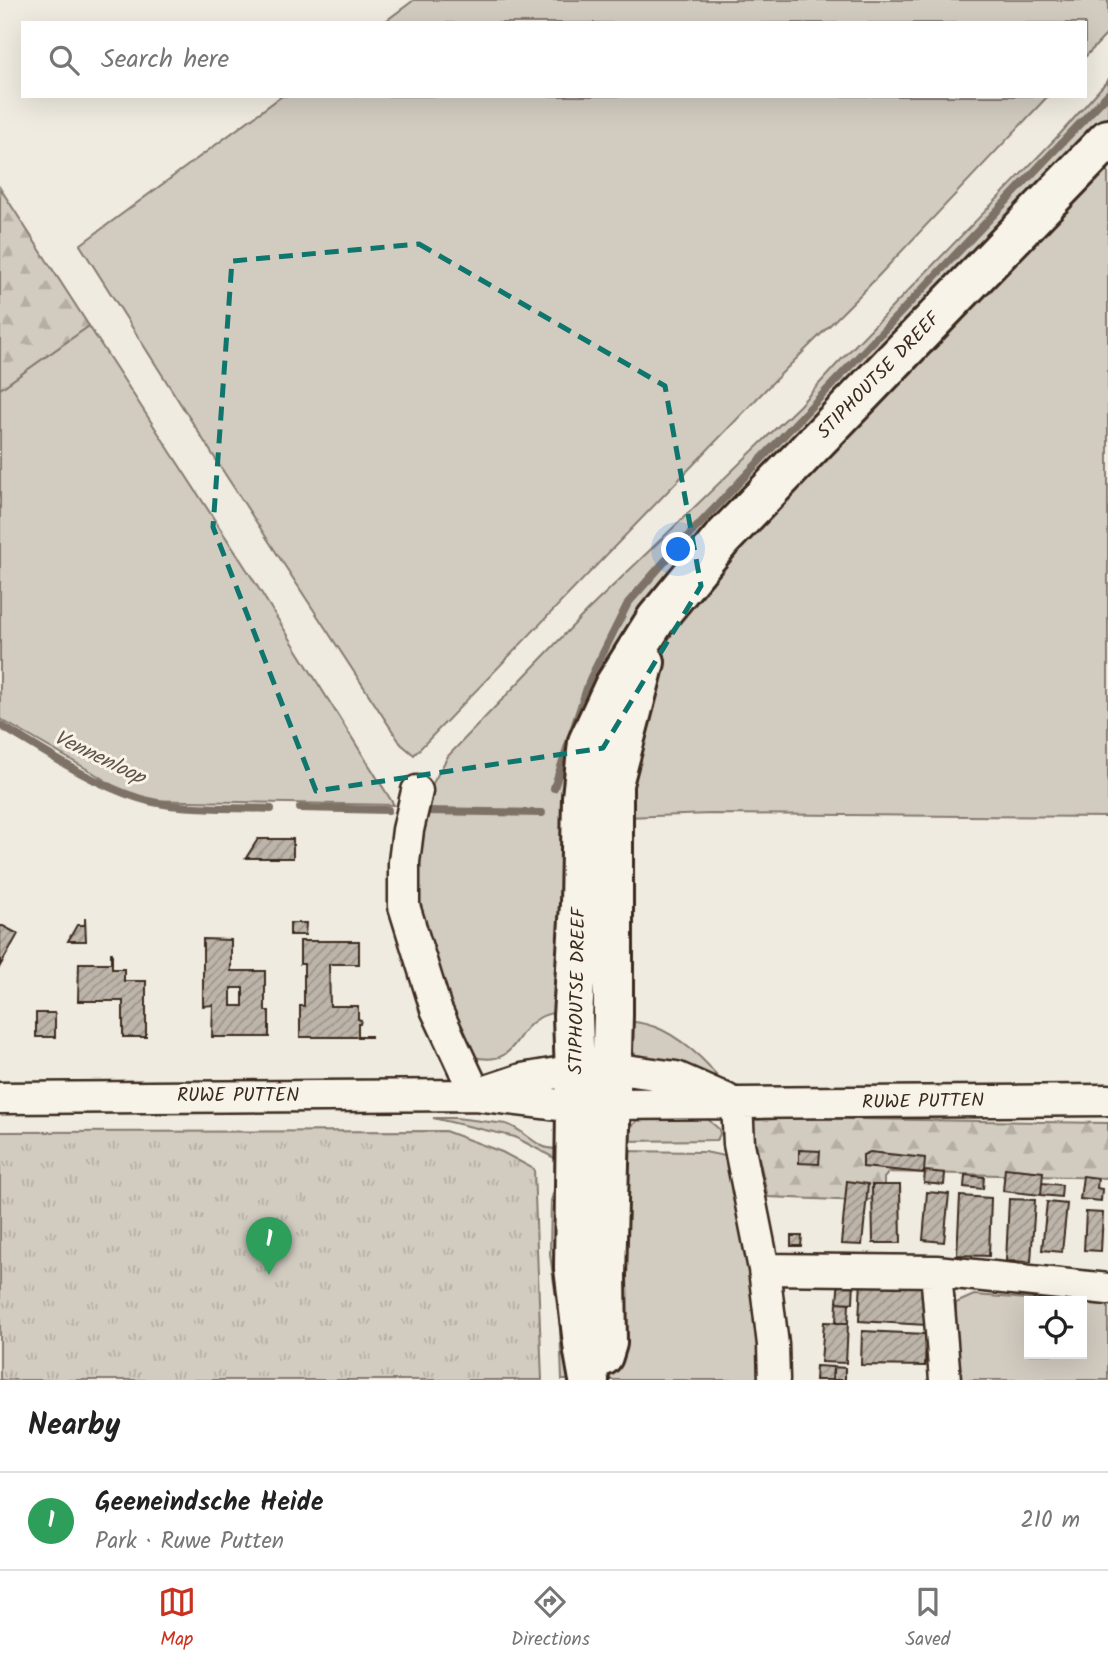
<!DOCTYPE html>
<html lang="en">
<head>
<meta charset="utf-8">
<style>
  :root { --surface:#fff; --page:#f6f6f6; --text:#222; --muted:#767676; --line:#e0e0e0; --accent:#c8321e }
  body { margin:0; font-family:Kalam,sans-serif; background:var(--page); color:var(--text) }
  .controls { position:absolute; right:21px; bottom:21px; display:grid; overflow:hidden; border-radius:0px; box-shadow:0 7px 28px #0002 }
  .controls button { width:63px; height:63px; display:grid; place-items:center; padding:0; border:0; border-bottom:2px solid var(--line); background:var(--surface); color:var(--text); font:35px sans-serif }
  .you { position:absolute; left:679px; top:550px; width:24px; height:24px; margin:-18px; border:5px solid #fff; border-radius:50%; background:#1a73e8; box-shadow:0 0 0 10px #1a73e833 }
  .badge { display:grid; place-items:center; width:46px; height:46px; border-radius:50%; background:var(--accent); color:#fff; font-size:23px; font-weight:700 }
  .pin { position:absolute; translate:-50% -58px; filter:drop-shadow(0 2px 4px #0008) }
  .pin::after { content:''; position:absolute; top:37px; width:24px; height:21px; background:inherit; clip-path:polygon(0 0,100% 0,50% 100%) }
  .list { margin:0; padding:0; list-style:none }
  h2 { display:flex; justify-content:space-between; align-items:center; height:91px; margin:0; padding:0 28px; font-size:30px }
  h2 small { font-size:23px; font-weight:400; color:var(--muted) }
  .list li { display:grid; grid-template-columns:46px 1fr auto; gap:21px; align-items:center; box-sizing:border-box; height:98px; padding:0 28px; border-top:2px solid var(--line) }
  .list b { display:block; font-size:26px; white-space:nowrap }
  .list p { margin:0; font-size:23px; white-space:nowrap; color:var(--muted) }
  .list em { font-size:23px; font-style:normal; color:var(--muted) }
  .icon { flex:none; width:38px; height:38px; fill:none; stroke:currentColor; stroke-width:2; stroke-linecap:round; stroke-linejoin:round }
  .map { position:relative; flex:none; width:1108px; height:1380px; overflow:hidden }
  .search { position:absolute; background:var(--surface); box-shadow:0 7px 28px #0002; left:21px; right:21px; top:21px; height:77px; display:flex; align-items:center; gap:18px; box-sizing:border-box; padding:0 24px; border-radius:0px; color:var(--muted); font-size:26px }
  .sheet { height:189px; background:var(--surface) }
  nav { display:flex; justify-content:space-around; align-items:center; box-sizing:border-box; height:98px; border-top:2px solid var(--line); background:var(--surface); font-size:19px; color:var(--muted) }
  nav a { display:grid; justify-items:center; gap:4px }
  nav .on { color:var(--accent) }
  .map>svg:first-child { display:block }
  .grass { fill:#d1cbc0; stroke:#867a6f; stroke-width:2 }
  .forest { fill:url(#forest-firs); stroke:#867a6f; stroke-width:2 }
  .park { fill:url(#park-tufts); stroke:#867a6f; stroke-width:2 }
  .lines { fill:none; stroke-linecap:round; stroke-linejoin:round }
  .stream { stroke:#7e7266; stroke-width:8 }
  .building { fill:url(#building-hatch); stroke:#3b2a1e; stroke-width:2; fill-rule:evenodd }
  .street-casing { stroke:#3b2a1e; stroke-width:35 }
  .secondary-casing { stroke:#3b2a1e; stroke-width:44 }
  .street { stroke:#f7f3e8; stroke-width:30 }
  .secondary { stroke:#f7f3e8; stroke-width:38 }
  .marked { fill:none; stroke:#0f766e; stroke-width:5; stroke-dasharray:14 9; stroke-linejoin:round }
  .labels { text-anchor:middle; dominant-baseline:central; stroke-width:6; stroke-linejoin:round; paint-order:stroke }
  .street-label { font-size:19px; fill:#3b2a1e; stroke:#f7f3e8 }
  .water-label { font-size:21px; font-style:italic; fill:#625448; stroke:#f7f3e8 }
</style>
</head>
<body>
<div class="map">
<svg width="1108" height="1380" viewBox="0 0 1108 1380">
  <defs>
    <pattern id="forest-firs" width="22" height="20" patternUnits="userSpaceOnUse" patternTransform="scale(1.75)"><rect width="22" height="20" fill="#d1cbc0"/><path d="M5 1l3.5 6h-7zM16 11l3.5 6h-7z" fill="#b4aea5"/></pattern>
    <pattern id="park-tufts" width="24" height="20" patternUnits="userSpaceOnUse" patternTransform="scale(1.75)"><rect width="24" height="20" fill="#d1cbc0"/><path d="M3 7l-1-3M5 7V3M7 7l1-3M15 17l-1-3M17 17v-4M19 17l1-3" fill="none" stroke="#b4aea5"/></pattern>
    <pattern id="building-hatch" width="6" height="6" patternUnits="userSpaceOnUse" patternTransform="scale(1.75)"><rect width="6" height="6" fill="#bdb5aa"/><path d="M-1 1l2-2M0 6l6-6M5 7l2-2" fill="none" stroke="#9b938a"/></pattern>
  </defs>
  <rect width="100%" height="100%" fill="#efebe0"/>
  <filter id="ink" filterUnits="userSpaceOnUse"><feTurbulence type="fractalNoise" baseFrequency=".0143" numOctaves="2"/><feDisplacementMap in="SourceGraphic" scale="14" xChannelSelector="R" yChannelSelector="G"/><feConvolveMatrix kernelMatrix="1 2 1 2 8 2 1 2 1" color-interpolation-filters="sRGB"/></filter>
  <g filter="url(#ink)">
    <!-- grass -->
    <path class="grass" d="M414,0H1108V33L1085,57V23H383Z
      M1108,80V120L663,585L555,1012C550,1014 543,1015 539,1018C511,1034 518,1067 473,1057L457,1034L410,881L423,801L448,756L587,611L799,406L837,364L1060,134Z
      M282,96H1048L867,288L769,386L414,755L401,744L225,474L80,245Z
      M1108,158V817L711,814L626,817L634,734L662,649L710,578Z
      M89,326L249,573L394,805L136,800L92,772L0,719V389Z
      M622,1021C633,1021 644,1023 655,1027C675,1034 709,1061 719,1080L716,1083L638,1058L628,1046Z
      M705,1117L719,1129L720,1134L717,1140L622,1141L630,1128L640,1118Z
      M433,1118H456L506,1124C520,1128 530,1140 542,1146C550,1150 558,1149 566,1149L579,1380H562L560,1327L550,1254L551,1201L562,1162L515,1137Z
      M619,1151L705,1152L734,1158L768,1380H609L614,1339Z
      M974,1295L1055,1301H1029V1354H1082V1303L1108,1305V1380H954L956,1303Z"/>
    <!-- forest -->
    <path class="forest" d="M0,188L89,326L0,389Z
      M796,1118L1108,1123V1178L889,1172L884,1178V1197L861,1201L768,1197L756,1145L752,1120Z"/>
    <!-- park -->
    <path class="park" d="M445,1131L502,1152L534,1169L542,1380H0V1132Z"/>
    <g class="lines">
      <!-- stream -->
      <path class="stream" d="M0,725C44,751 89,782 138,798C177,811 230,807 271,809
        M554,788L590,679L628,603L674,551L1108,94
        M300,808L388,810
        M425,811L542,813"/>
    </g>
    <!-- building -->
    <path class="building" d="M258,839H293V858H246Z
      M85,918L86,941H68L77,925H85Z
      M290,923H306L305,935H290Z
      M0,926H3L18,934L0,966Z
      M203,939L231,940V971H265V1011H269V1037H212L213,1005L203,1006ZM231,988H243V1006H231Z
      M300,941H359V964H329L330,1006H358V1019L361,1020L360,1024H358V1036H371V1037H300V1006H304V964H300Z
      M111,953H112V969H124V981H146V1037H123V1001H78L79,963H111Z
      M36,1013H55V1037H36Z
      M799,1150L820,1151L819,1164L799,1163Z
      M870,1152L925,1158L924,1173L863,1167V1155Z
      M1005,1168L1043,1172L1041,1195L1003,1191Z
      M925,1171L945,1173L944,1185L924,1183Z
      M965,1175L984,1177L983,1189L964,1187Z
      M1083,1176L1098,1178L1097,1188L1102,1189L1101,1201L1080,1199Z
      M847,1181L868,1184L862,1245L841,1244Z
      M1042,1183L1062,1185L1061,1197L1041,1195Z
      M872,1185H900L901,1243H873Z
      M927,1192L949,1194L944,1242L923,1240Z
      M960,1196L991,1198L989,1256L957,1255Z
      M1009,1199L1035,1200L1031,1262L1006,1261Z
      M1047,1202L1067,1204L1062,1252L1042,1250Z
      M1086,1212L1103,1213L1101,1251L1084,1250Z
      M791,1236H802L801,1246H791Z
      M839,1278L854,1279L853,1303L837,1302Z
      M861,1279L926,1284V1325L859,1321Z
      M837,1302L849,1303L848,1323H836Z
      M824,1322L848,1323L846,1363L821,1362Z
      M862,1331L926,1334L925,1366L861,1365Z
      M816,1366L833,1367L832,1380H815Z
      M833,1367L845,1368V1380H833Z"/>
    <g class="lines">
      <defs>
        <path id="street" d="M417,791L408,830L404,862V906L436,1009L476,1095
          M483,1092L522,1079L575,1070L611,1068L676,1077L726,1099
          M0,1098L476,1095L576,1107L610,1104L1108,1100
          M737,1103L739,1144L764,1269L773,1345L774,1380
          M764,1269L936,1271L1108,1289
          M936,1271L945,1380"/>
        <path id="secondary" d="M603,1356L607,1343L606,1276L613,1015V784L645,662
          M589,1380L584,1352L574,1268L576,1107L573,1016L580,904L582,797L588,742L614,686L656,619L721,540L1108,139"/>
      </defs>
      <!-- street casing -->
      <use href="#street" class="street-casing"/>
      <!-- secondary casing -->
      <use href="#secondary" class="secondary-casing"/>
      <!-- street -->
      <use href="#street" class="street"/>
      <!-- secondary -->
      <use href="#secondary" class="secondary"/>
    </g>
  </g>
  <!-- marked area -->
  <path class="marked" d="M419,244L665,386L701,586L603,748L316,791L213,527L232,261Z"/>
  <g class="labels">
    <!-- street labels -->
    <g class="street-label">
      <text transform="translate(879 376) rotate(-46)">STIPHOUTSE DREEF</text>
      <text transform="translate(578 991) rotate(-89)">STIPHOUTSE DREEF</text>
      <text x="238" y="1096">RUWE PUTTEN</text>
      <text transform="translate(923 1102) rotate(-1)">RUWE PUTTEN</text>
    </g>
    <!-- water labels -->
    <g class="water-label">
      <text transform="translate(99 758) rotate(26)">Vennenloop</text>
    </g>
  </g>
</svg>
<div class="controls">
<button><svg class="icon" aria-label="locate" viewBox="0 0 24 24"><circle cx="12" cy="12" r="6"/><path d="M12 2v4M12 18v4M2 12h4M18 12h4"/></svg></button>
</div>
<div class="you"></div>
<div class="pin badge" style="left:269px;top:1275px;background:#2e9e5b">1</div>
<div class="search"><svg class="icon" aria-label="search" viewBox="0 0 24 24"><circle cx="10" cy="10" r="6"/><path d="M15 15l6 6"/></svg>Search here</div>
</div>
<section class="sheet">
<h2>Nearby<small></small></h2>
<ul class="list">
<li><span class="badge" style="background:#2e9e5b">1</span><div><b>Geeneindsche Heide</b><p>Park · Ruwe Putten</p></div><em>210 m</em></li>
</ul>
</section>
<nav>
<a class="on"><svg class="icon" aria-label="map" viewBox="0 0 24 24"><path d="M3 6l6-2 6 2 6-2v14l-6 2-6-2-6 2zM9 4v14M15 6v14"/></svg>Map</a>
<a><svg class="icon" aria-label="directions" viewBox="0 0 24 24"><path d="M12 3l9 9-9 9-9-9zM9 14v-3h6M13 9l2 2-2 2"/></svg>Directions</a>
<a><svg class="icon" aria-label="saved" viewBox="0 0 24 24"><path d="M7 4h10v16l-5-4-5 4z"/></svg>Saved</a>
</nav>
</body>
</html>
